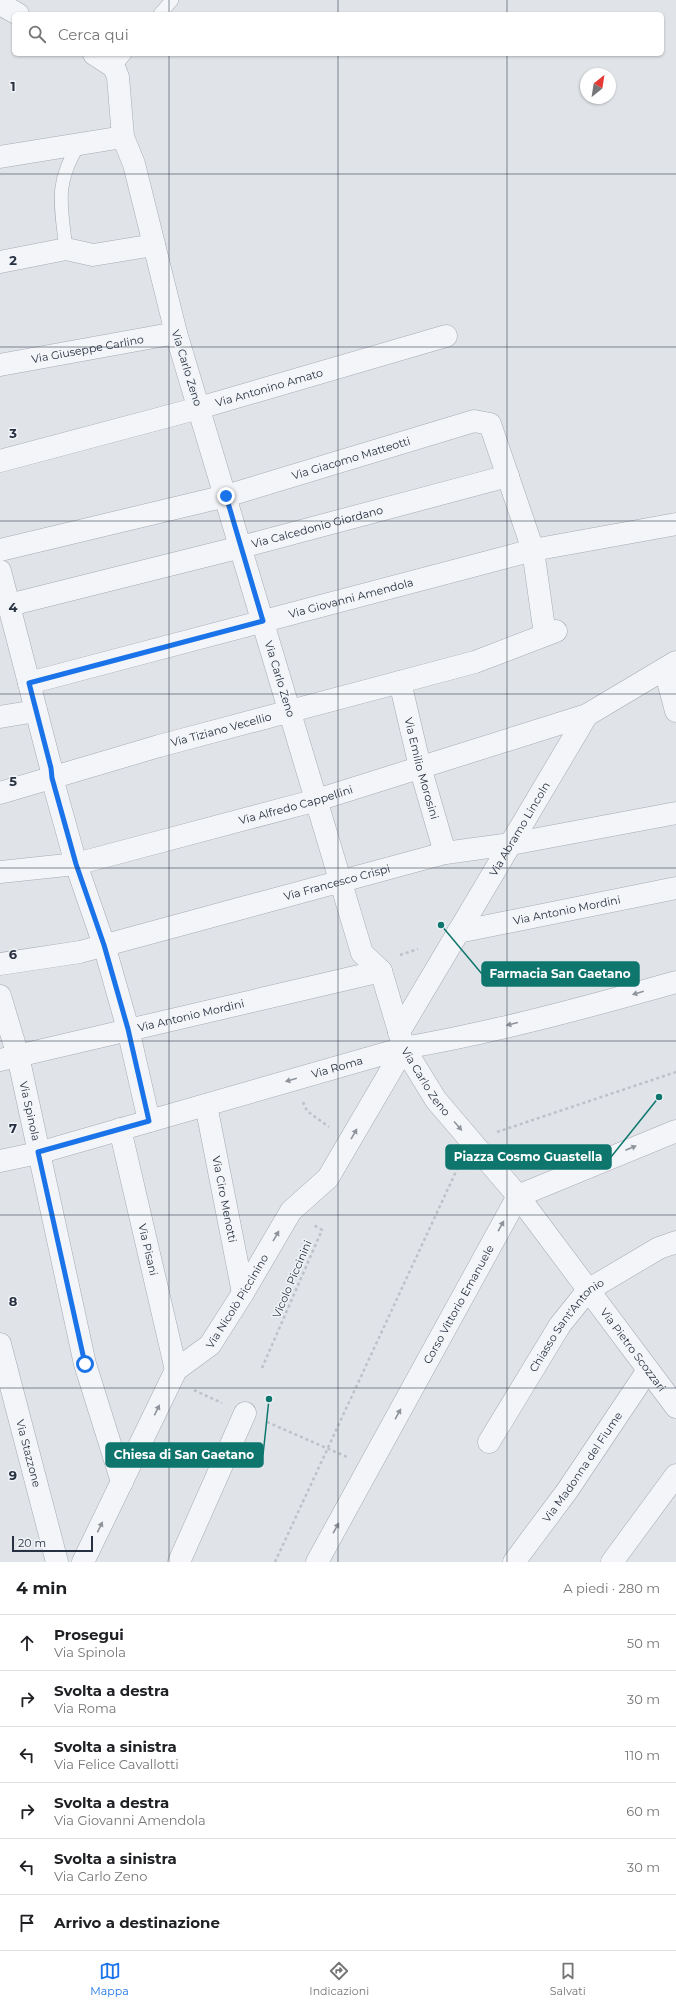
<!DOCTYPE html>
<html lang="it">
<head>
<meta charset="utf-8">
<style>
  :root { --surface:#fff; --page:#f2f2f2; --text:#202124; --muted:#757577; --line:#e0e0e0; --accent:#1a73e8 }
  body { margin:0; font-family:Montserrat,sans-serif; background:var(--page); color:var(--text) }
  .compass { position:absolute; left:580px; top:68px; width:36px; height:36px; border-radius:50%; background:var(--surface); box-shadow:0 1px 3px #0004; rotate:30deg }
  .scale { position:absolute; left:12px; bottom:10px; width:81px; box-sizing:border-box; padding-left:4px; border:2px solid #283141; border-top:0; font-size:11px; line-height:14px; white-space:nowrap; color:#283141; -webkit-text-stroke:3px #f0f3f7; paint-order:stroke }
  .stop { position:absolute; width:12px; height:12px; margin:-9px; border:3px solid #1a73e8; border-radius:50%; background:#fff }
  .stop.end { background:#1a73e8; border-color:#fff; box-shadow:0 1px 4px #0008 }
  .list { margin:0; padding:0; list-style:none }
  h2 { display:flex; justify-content:space-between; align-items:center; height:52px; margin:0; padding:0 16px; font-size:17px }
  h2 small { font-size:13px; font-weight:400; color:var(--muted) }
  .list li { display:grid; grid-template-columns:26px 1fr auto; gap:12px; align-items:center; box-sizing:border-box; height:56px; padding:0 16px; border-top:1px solid var(--line) }
  .list b { display:block; font-size:15px; white-space:nowrap }
  .list p { margin:0; font-size:13px; white-space:nowrap; color:var(--muted) }
  .list em { font-size:13px; font-style:normal; color:var(--muted) }
  .icon { flex:none; width:22px; height:22px; fill:none; stroke:currentColor; stroke-width:2; stroke-linecap:round; stroke-linejoin:round }
  .map { position:relative; flex:none; width:676px; height:1562px; overflow:hidden }
  .search { position:absolute; background:var(--surface); box-shadow:0 1px 3px #0004; left:12px; right:12px; top:12px; height:44px; display:flex; align-items:center; gap:10px; box-sizing:border-box; padding:0 14px; border-radius:6px; color:var(--muted); font-size:15px }
  .sheet { height:388px; background:var(--surface) }
  nav { display:flex; justify-content:space-around; align-items:center; box-sizing:border-box; height:56px; border-top:1px solid var(--line); background:var(--surface); font-size:11px; color:var(--muted) }
  nav a { display:grid; justify-items:center; gap:2px }
  nav .on { color:var(--accent) }
  .map>svg:first-child { display:block }
  .lines { fill:none; stroke-linecap:round; stroke-linejoin:round }
  .service-casing { stroke:#a5abb3; stroke-width:14 }
  .minor-casing { stroke:#a5abb3; stroke-width:23 }
  .tertiary-casing { stroke:#a5abb3; stroke-width:23 }
  .path { stroke:#bec2c8; stroke-width:2.5; stroke-dasharray:3 3; stroke-linecap:butt }
  .service { stroke:#f3f5f8; stroke-width:13 }
  .minor { stroke:#f3f5f8; stroke-width:22 }
  .tertiary { stroke:#f3f5f8; stroke-width:22 }
  .oneway { fill:#8e939c }
  .route { stroke:#1a73e8; stroke-width:5 }
  .grid { fill:none; stroke:#283141; stroke-width:1; stroke-opacity:0.55 }
  .labels { text-anchor:middle; dominant-baseline:central; stroke-width:3; stroke-linejoin:round; paint-order:stroke }
  .street-label { font-size:11px; fill:#283141; stroke:#f0f3f7 }
  .grid-label { font-size:13px; text-anchor:middle; font-weight:bold; fill:#283141; stroke:#f0f3f7; stroke-width:3; stroke-linejoin:round; paint-order:stroke }
  .leader { fill:none; stroke:#0f766e; stroke-width:1.5 }
  .callout-dot { fill:#0f766e; stroke:#f0f3f7; stroke-width:1.5 }
  .callout { fill:#0f766e; stroke:#0f766e; stroke-width:1.5 }
  .callout-label { font-size:12px; text-anchor:middle; font-weight:bold; fill:#fff }
</style>
</head>
<body>
<div class="map">
<svg width="676" height="1562" viewBox="0 0 676 1562">
  <rect width="100%" height="100%" fill="#e0e4e9"/>
  <g class="lines">
    <defs>
      <path id="service" d="M160,14L172,0
        M114,67L125,54
        M66,249C61,205 54,184 79,144"/>
      <g id="minor">
        <path d="M0,4L18,14"/>
        <path d="M0,157L123,137"/>
        <path d="M0,262L66,249L93,255L154,245"/>
        <path id="s1" d="M0,365L176,333"/>
        <path id="s2" d="M0,461L199,408L446,336"/>
        <path id="s3" d="M0,550L226,496L474,421L490,424L533,550L545,635"/>
        <path d="M0,571L51,768L52,778L76,864L104,945L128,1029L149,1121"/>
        <path id="s4" d="M9,605L241,547L508,476"/>
        <path d="M665,670L676,711"/>
        <path id="s5" d="M400,682L420,767L445,853"/>
        <path id="s6" d="M29,683L533,550L676,524"/>
        <path d="M0,717L36,711"/>
        <path id="s7" d="M0,793L159,746L475,662L556,631"/>
        <path id="s8" d="M0,872L76,864L317,800L587,715"/>
        <path id="s9" d="M458,932L676,888"/>
        <path id="s10" d="M0,964L80,952L445,853L511,844L676,813"/>
        <path id="s11" d="M0,996L18,1056L85,1364L122,1482"/>
        <path id="s12" d="M399,1032L587,715L676,662"/>
        <path id="s13" d="M0,1060L381,971"/>
        <path id="s14" d="M206,1105L243,1293"/>
        <path id="s15" d="M120,1129L176,1370"/>
        <path id="s16" d="M518,1196L676,1407"/>
        <path id="s17" d="M0,1344L57,1562"/>
        <path id="s18" d="M489,1442L560,1325L588,1290L659,1248L676,1242"/>
        <path id="s19" d="M83,1562L176,1370L210,1345L243,1293L291,1211L328,1178L404,1048L381,971L362,953L176,333L134,164L123,137L118,77L114,67L94,54"/>
        <path d="M179,1562L245,1413"/>
        <path id="s20" d="M514,1562L567,1491L648,1370"/>
        <path d="M612,1562L676,1475"/>
      </g>
      <g id="tertiary">
        <path id="s21" d="M404,1048L436,1100L518,1196"/>
        <path id="s22" d="M0,1161L38,1153L404,1048C496,1032 587,1007 676,982"/>
        <path id="s23" d="M317,1562L518,1196L676,1131"/>
      </g>
    </defs>
    <!-- service casing -->
    <use href="#service" class="service-casing"/>
    <!-- minor casing -->
    <use href="#minor" class="minor-casing"/>
    <!-- tertiary casing -->
    <use href="#tertiary" class="tertiary-casing"/>
    <!-- path -->
    <path class="path" d="M400,955L418,949
      M303,1102L307,1111L329,1127
      M497,1132L676,1072
      M262,1368L322,1230L312,1224
      M194,1390L222,1403
      M267,1422L347,1457
      M275,1562L459,1165"/>
    <!-- service -->
    <use href="#service" class="service"/>
    <!-- minor -->
    <use href="#minor" class="minor"/>
    <!-- tertiary -->
    <use href="#tertiary" class="tertiary"/>
  </g>
  <!-- one-way arrows -->
  <defs><path id="oneway-solid" d="M-6-.8H1V-3.2L6.5 0L1 3.2V.8H-6Z"/></defs>
  <g class="oneway">
    <use href="#oneway-solid" transform="translate(638 993) rotate(164)"/>
    <use href="#oneway-solid" transform="translate(512 1024) rotate(166)"/>
    <use href="#oneway-solid" transform="translate(291 1080) rotate(164)"/>
    <use href="#oneway-solid" transform="translate(458 1126) rotate(49)"/>
    <use href="#oneway-solid" transform="translate(354 1134) rotate(-60)"/>
    <use href="#oneway-solid" transform="translate(631 1148) rotate(-23)"/>
    <use href="#oneway-solid" transform="translate(501 1226) rotate(-61)"/>
    <use href="#oneway-solid" transform="translate(276 1236) rotate(-60)"/>
    <use href="#oneway-solid" transform="translate(157 1410) rotate(-64)"/>
    <use href="#oneway-solid" transform="translate(398 1414) rotate(-61)"/>
    <use href="#oneway-solid" transform="translate(100 1527) rotate(-64)"/>
    <use href="#oneway-solid" transform="translate(336 1528) rotate(-61)"/>
  </g>
  <g class="lines">
    <!-- route -->
    <path class="route" d="M85,1364L38,1152L149,1121L128,1029L104,945L76,864L52,778L51,768L29,683L263,621L226,496"/>
  </g>
  <!-- grid -->
  <path class="grid" d="M169,0V14M338,0V14M507,0V14M169,54V1562M338,54V1562M507,54V1562M0,174H676M0,347H676M0,521H676M0,694H676M0,868H676M0,1041H676M0,1215H676M0,1388H676"/>
  <g class="labels">
    <!-- street labels -->
    <g class="street-label">
      <text stroke="none"><textPath href="#s1" startOffset="89">Via Giuseppe Carlino</textPath></text>
      <text transform="translate(187 368) rotate(73)">Via Carlo Zeno</text>
      <text stroke="none"><textPath href="#s2" startOffset="279">Via Antonino Amato</textPath></text>
      <text stroke="none"><textPath href="#s3" startOffset="363">Via Giacomo Matteotti</textPath></text>
      <text stroke="none"><textPath href="#s4" startOffset="318">Via Calcedonio Giordano</textPath></text>
      <text stroke="none"><textPath href="#s6" startOffset="333">Via Giovanni Amendola</textPath></text>
      <text transform="translate(280 679) rotate(73)">Via Carlo Zeno</text>
      <text stroke="none"><textPath href="#s7" startOffset="230">Via Tiziano Vecellio</textPath></text>
      <text stroke="none"><textPath href="#s5" startOffset="89">Via Emilio Morosini</textPath></text>
      <text stroke="none"><textPath href="#s8" startOffset="304">Via Alfredo Cappellini</textPath></text>
      <text stroke="none"><textPath href="#s12" startOffset="236">Via Abramo Lincoln</textPath></text>
      <text stroke="none"><textPath href="#s10" startOffset="347">Via Francesco Crispi</textPath></text>
      <text stroke="none"><textPath href="#s9" startOffset="111">Via Antonio Mordini</textPath></text>
      <text stroke="none"><textPath href="#s13" startOffset="196">Via Antonio Mordini</textPath></text>
      <text stroke="none"><textPath href="#s22" startOffset="350">Via Roma</textPath></text>
      <text stroke="none"><textPath href="#s21" startOffset="40">Via Carlo Zeno</textPath></text>
      <text stroke="none"><textPath href="#s11" startOffset="119">Via Spinola</textPath></text>
      <text stroke="none"><textPath href="#s14" startOffset="96">Via Ciro Menotti</textPath></text>
      <text stroke="none"><textPath href="#s15" startOffset="124">Via Pisani</textPath></text>
      <text transform="translate(292 1279) rotate(-67)">Vicolo Piccinini</text>
      <text stroke="none"><textPath href="#s19" startOffset="307">Via Nicolò Piccinino</textPath></text>
      <text stroke="none"><textPath href="#s23" startOffset="294">Corso Vittorio Emanuele</textPath></text>
      <text stroke="none"><textPath href="#s18" startOffset="141">Chiasso Sant'Antonio</textPath></text>
      <text stroke="none"><textPath href="#s16" startOffset="192">Via Pietro Scozzari</textPath></text>
      <text stroke="none"><textPath href="#s17" startOffset="113">Via Stazzone</textPath></text>
      <text stroke="none"><textPath href="#s20" startOffset="117">Via Madonna del Fiume</textPath></text>
    </g>
  </g>
  <g class="grid-label">
    <text x="13" y="91">1</text>
    <text x="13" y="265">2</text>
    <text x="13" y="438">3</text>
    <text x="13" y="612">4</text>
    <text x="13" y="786">5</text>
    <text x="13" y="959">6</text>
    <text x="13" y="1133">7</text>
    <text x="13" y="1306">8</text>
    <text x="13" y="1480">9</text>
  </g>
  <!-- callouts -->
  <path class="leader" d="M441 925L482 974M659 1097L611 1157M269 1399L263 1455"/>
  <g class="callout-dot">
    <circle cx="441" cy="925" r="4"/>
    <circle cx="659" cy="1097" r="4"/>
    <circle cx="269" cy="1399" r="4"/>
  </g>
  <g class="callout">
    <rect x="482" y="962" width="157" height="24" rx="4"/>
    <rect x="446" y="1145" width="165" height="24" rx="4"/>
    <rect x="106" y="1443" width="157" height="24" rx="4"/>
  </g>
  <g class="callout-label">
    <text x="560" y="978">Farmacia San Gaetano</text>
    <text x="528" y="1161">Piazza Cosmo Guastella</text>
    <text x="184" y="1459">Chiesa di San Gaetano</text>
  </g>
</svg>
<svg class="compass" viewBox="-18 -18 36 36"><path d="M0-13l5 13h-10z" fill="#e53935"/><path d="M0 13l5-13h-10z" fill="#757577"/></svg>
<div class="scale">20 m</div>
<div class="stop" style="left:85px;top:1364px"></div>
<div class="stop end" style="left:226px;top:496px"></div>
<div class="search"><svg class="icon" aria-label="search" viewBox="0 0 24 24"><circle cx="10" cy="10" r="6"/><path d="M15 15l6 6"/></svg>Cerca qui</div>
</div>
<section class="sheet">
<h2>4 min<small>A piedi · 280 m</small></h2>
<ul class="list">
<li><svg class="icon" aria-label="ahead" viewBox="0 0 24 24"><path d="M12 20V5M6 11l6-6 6 6"/></svg><div><b>Prosegui</b><p>Via Spinola</p></div><em>50 m</em></li>
<li><svg class="icon" aria-label="right" viewBox="0 0 24 24"><path d="M7 20v-9h11M14 6l5 5-5 5"/></svg><div><b>Svolta a destra</b><p>Via Roma</p></div><em>30 m</em></li>
<li><svg class="icon" aria-label="left" viewBox="0 0 24 24"><path d="M17 20v-9H6M10 6l-5 5 5 5"/></svg><div><b>Svolta a sinistra</b><p>Via Felice Cavallotti</p></div><em>110 m</em></li>
<li><svg class="icon" aria-label="right" viewBox="0 0 24 24"><path d="M7 20v-9h11M14 6l5 5-5 5"/></svg><div><b>Svolta a destra</b><p>Via Giovanni Amendola</p></div><em>60 m</em></li>
<li><svg class="icon" aria-label="left" viewBox="0 0 24 24"><path d="M17 20v-9H6M10 6l-5 5 5 5"/></svg><div><b>Svolta a sinistra</b><p>Via Carlo Zeno</p></div><em>30 m</em></li>
<li><svg class="icon" aria-label="arrive" viewBox="0 0 24 24"><path d="M6 21V4h12l-3 4 3 4H6"/></svg><div><b>Arrivo a destinazione</b></div></li>
</ul>
</section>
<nav>
<a class="on"><svg class="icon" aria-label="map" viewBox="0 0 24 24"><path d="M3 6l6-2 6 2 6-2v14l-6 2-6-2-6 2zM9 4v14M15 6v14"/></svg>Mappa</a>
<a><svg class="icon" aria-label="directions" viewBox="0 0 24 24"><path d="M12 3l9 9-9 9-9-9zM9 14v-3h6M13 9l2 2-2 2"/></svg>Indicazioni</a>
<a><svg class="icon" aria-label="saved" viewBox="0 0 24 24"><path d="M7 4h10v16l-5-4-5 4z"/></svg>Salvati</a>
</nav>
</body>
</html>
